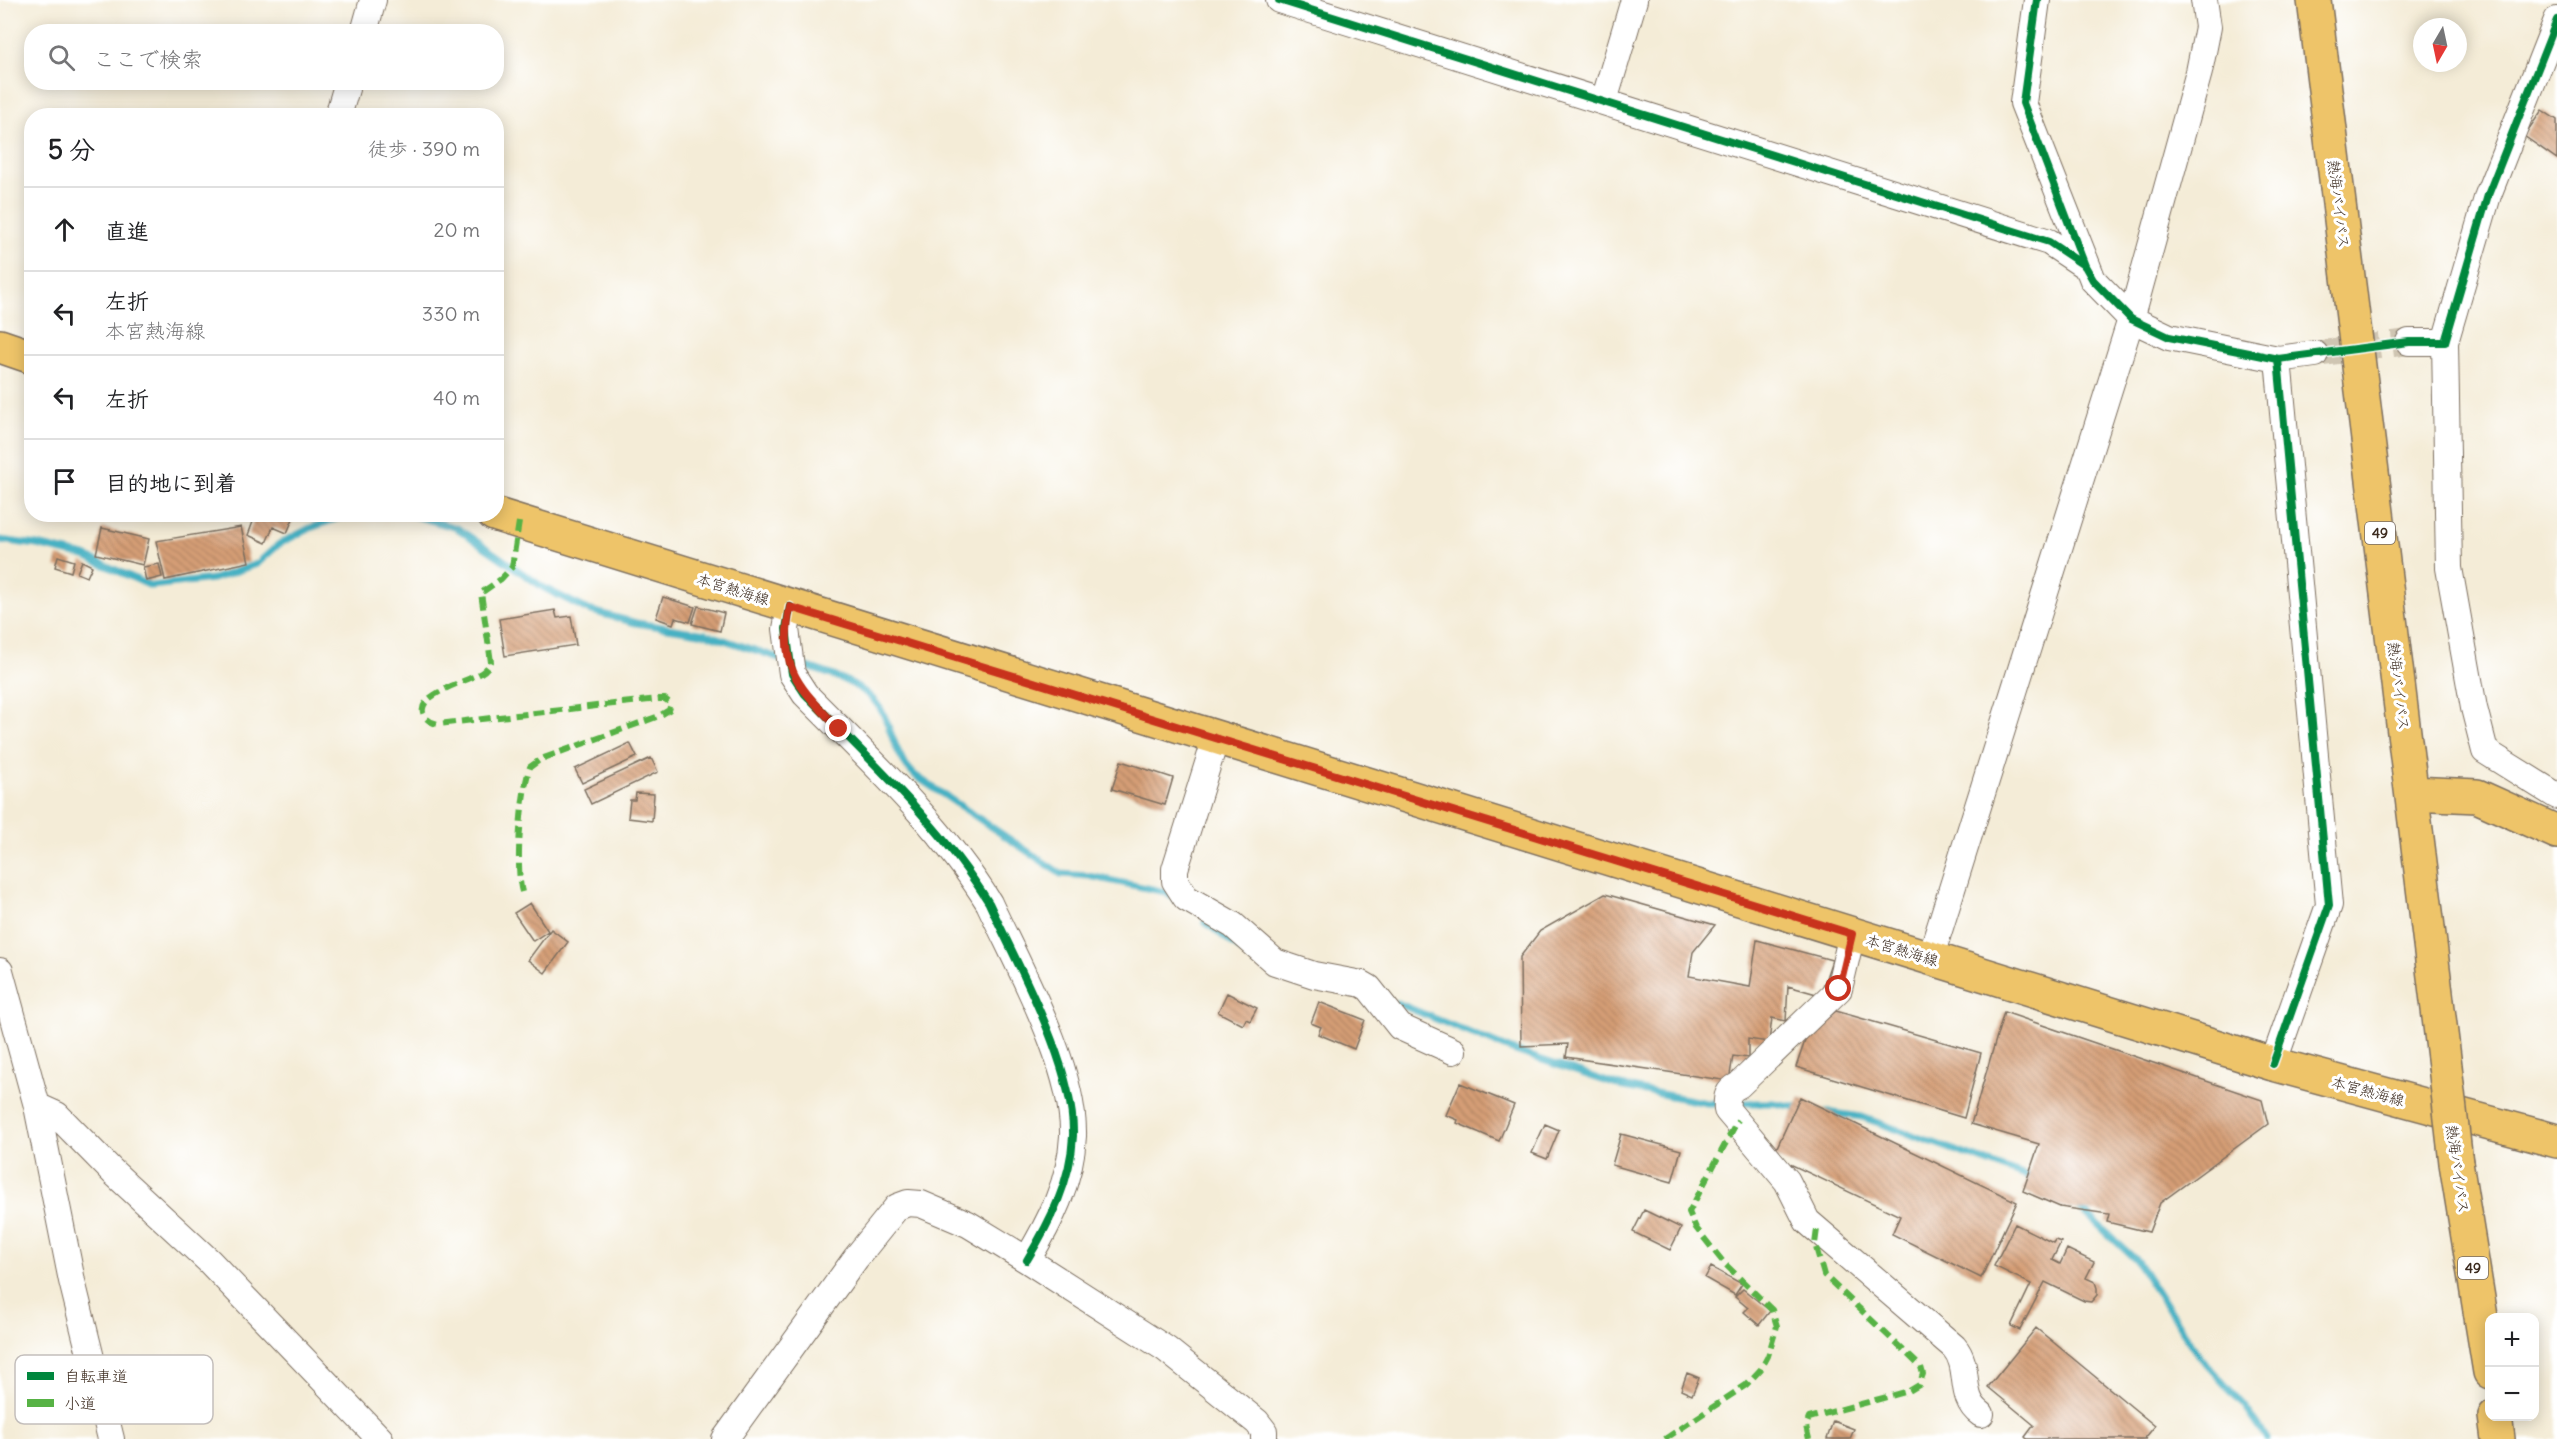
<!DOCTYPE html>
<html lang="ja">
<head>
<meta charset="utf-8">
<style>
  :root { --surface:#fff; --page:#f6f6f6; --text:#202124; --muted:#757577; --line:#e0e0e0 }
  body { margin:0; font-family:Delius,"Klee One",sans-serif; background:var(--page); color:var(--text) }
  .controls { position:absolute; right:18px; bottom:18px; display:grid; overflow:hidden; border-radius:12px; box-shadow:0 3px 15px #0003 }
  .controls button { width:54px; height:54px; display:grid; place-items:center; padding:0; border:0; border-bottom:2px solid var(--line); background:var(--surface); color:var(--text); font:30px sans-serif }
  .compass { position:absolute; left:2413px; top:18px; width:54px; height:54px; border-radius:50%; background:var(--surface); box-shadow:0 3px 15px #0003; rotate:189deg }
  .stop { position:absolute; width:18px; height:18px; margin:-14px; border:4px solid #c8321e; border-radius:50%; background:#fff }
  .stop.end { background:#c8321e; border-color:#fff; box-shadow:0 2px 6px #0008 }
  .list { margin:0; padding:0; list-style:none }
  h2 { display:flex; justify-content:space-between; align-items:center; height:78px; margin:0; padding:0 24px; font-size:26px }
  h2 small { font-size:20px; font-weight:400; color:var(--muted) }
  .list li { display:grid; grid-template-columns:39px 1fr auto; gap:18px; align-items:center; box-sizing:border-box; height:84px; padding:0 24px; border-top:2px solid var(--line) }
  .list b { display:block; font-size:22px; white-space:nowrap }
  .list p { margin:0; font-size:20px; white-space:nowrap; color:var(--muted) }
  .list em { font-size:20px; font-style:normal; color:var(--muted) }
  .icon { flex:none; width:33px; height:33px; fill:none; stroke:currentColor; stroke-width:2; stroke-linecap:round; stroke-linejoin:round }
  .map { position:relative; flex:none; width:2557px; height:1439px; overflow:hidden }
  .search { position:absolute; background:var(--surface); box-shadow:0 3px 15px #0003; left:24px; top:24px; width:480px; height:66px; display:flex; align-items:center; gap:15px; box-sizing:border-box; padding:0 21px; border-radius:24px; color:var(--muted); font-size:22px }
  .panel { position:absolute; background:var(--surface); box-shadow:0 3px 15px #0003; left:24px; top:108px; width:480px; height:414px; border-radius:24px }
  .map>svg:first-child { display:block }
  .lines { fill:none; stroke-linecap:round; stroke-linejoin:round }
  .stream { stroke:#46b1c3; stroke-width:7 }
  .building { fill:url(#building-back-hatch) }
  .minor-tunnel { stroke:#cfc5b2; stroke-width:26; stroke-dasharray:26 13; stroke-linecap:butt }
  .minor-casing { stroke:#7c6e5f; stroke-width:28 }
  .primary-casing { stroke:#7c6e5f; stroke-width:36 }
  .trunk-casing { stroke:#7c6e5f; stroke-width:36 }
  .minor { stroke:#fff; stroke-width:26 }
  .primary { stroke:#eec469; stroke-width:33 }
  .trunk { stroke:#eec469; stroke-width:33 }
  .trunk-bridge-casing { stroke:#7c6e5f; stroke-width:36; stroke-linecap:butt }
  .trunk-bridge { stroke:#eec469; stroke-width:33 }
  .quiet { stroke:#57b245; stroke-width:6; stroke-dasharray:12 6; stroke-linecap:butt }
  .cycleway-casing { stroke:#fff; stroke-width:11 }
  .cycleway { stroke:#00873e; stroke-width:8 }
  .route { stroke:#c8321e; stroke-width:8 }
  .labels { text-anchor:middle; dominant-baseline:central; stroke-width:6; stroke-linejoin:round; paint-order:stroke }
  .shield { fill:#fff; stroke:#766a62; stroke-width:1.5 }
  .shield-label { font-size:14px; font-weight:bold; fill:#3b2a1e }
  .street-label { font-size:15px; fill:#3b2a1e; stroke:#fff }
  .key { fill:#fff; stroke:#c4bfbc; stroke-width:1.5 }
  .key-label { font-size:16px; fill:#3b2a1e }
</style>
</head>
<body>
<div class="map">
<svg width="2557" height="1439" viewBox="0 0 2557 1439">
  <defs>
    <pattern id="building-back-hatch" width="6" height="6" patternUnits="userSpaceOnUse" patternTransform="scale(1.5)"><rect width="6" height="6" fill="#d59e76"/><path d="M-1 5l2 2M0 0l6 6M5-1l2 2" fill="none" stroke="#ae8160"/></pattern>
  </defs>
  <rect width="100%" height="100%" fill="#fff"/>
  <filter id="ink" filterUnits="userSpaceOnUse"><feTurbulence type="fractalNoise" baseFrequency=".0167" numOctaves="2"/><feDisplacementMap in="SourceGraphic" scale="12" xChannelSelector="R" yChannelSelector="G"/><feConvolveMatrix kernelMatrix="1 2 1 2 8 2 1 2 1" color-interpolation-filters="sRGB"/></filter>
  <filter id="wash" filterUnits="userSpaceOnUse"><feTurbulence type="fractalNoise" baseFrequency=".008" numOctaves="4" result="noise"/><feDisplacementMap in="SourceGraphic" scale="24" xChannelSelector="R" yChannelSelector="G"/><feGaussianBlur stdDeviation="1.35" result="paint"/><feColorMatrix in="noise" values="0 0 0 0 0 0 0 0 0 0 0 0 0 0 0 0 0 1.4 0 .05"/><feComposite in="paint" operator="in"/></filter>
  <g filter="url(#wash)">
    <rect width="100%" height="100%" fill="#f4ecd7"/>
    <g class="lines">
      <!-- stream -->
      <path class="stream" d="M408,514L457,528L544,588L588,610L636,623L706,634L785,660
        M0,540L37,545L85,556L151,586L213,579L234,572L257,564L279,544L310,528L349,514
        M795,663C828,674 872,683 886,720C894,741 899,761 916,776L1061,874L1089,876L1166,892L1175,899
        M1205,922L1258,963
        M1275,974L1304,984
        M1397,1003L1509,1049L1620,1086L1707,1103H1773L1803,1108
        M1826,1112L1862,1117L2034,1179
        M2077,1205L2137,1261L2199,1356L2246,1408L2267,1439"/>
    </g>
    <g id="blocks">
      <!-- building -->
      <path class="building" d="M2542,110L2557,120V159L2524,136Z
        M256,514H295L287,533L273,527L266,543L248,535Z
        M241,527L249,562L165,580L156,541Z
        M102,528L149,539L143,565L96,554Z
        M58,556L74,561L71,572L55,567Z
        M82,561L92,566L87,577L77,573Z
        M159,564L162,577L146,581L143,567Z
        M663,597L695,607L690,622L675,618L673,624L656,618Z
        M698,606L724,613L720,631L692,624Z
        M555,610L557,618L571,616L576,645L505,656L499,619Z
        M630,743L637,757L582,783L575,769Z
        M651,758L658,772L591,804L584,789Z
        M1121,761L1173,778L1165,805L1112,789Z
        M636,793L654,794L652,821L628,818L630,800H635Z
        M1605,894L1715,925L1693,952L1689,976L1750,987L1757,940L1832,960L1820,995L1788,986L1786,1021L1772,1018L1769,1042L1748,1039V1058L1733,1056L1729,1081L1566,1057L1568,1044L1521,1046L1520,957L1540,931Z
        M530,903L548,931L533,941L514,913Z
        M551,929L568,942L545,973L528,960Z
        M1227,993L1257,1008L1250,1021L1246,1019L1243,1025L1218,1012Z
        M1319,1002L1365,1020L1354,1049L1318,1034L1321,1027L1311,1023Z
        M1836,1011L1981,1053L1964,1118L1796,1067L1807,1035Z
        M2004,1012L2262,1100L2268,1124L2160,1203L2149,1232L2107,1222L2109,1214L2060,1207L2023,1191L2039,1144L1971,1124Z
        M1460,1083L1514,1105L1499,1141L1457,1123L1458,1120L1446,1115Z
        M1800,1097L2017,1202L1981,1278L1892,1234L1900,1216L1773,1156Z
        M1545,1124L1559,1130L1547,1159L1532,1153Z
        M1621,1134L1681,1150L1672,1182L1612,1165Z
        M1644,1210L1681,1228L1670,1250L1633,1232Z
        M2015,1224L2053,1243L2055,1240L2061,1242L2052,1260L2060,1264L2067,1249L2094,1262L2086,1278L2095,1282L2097,1288V1295L2091,1302L2084,1301L2045,1282L2020,1330L2011,1326L2031,1284L1994,1266Z
        M1711,1267L1742,1284L1735,1295L1705,1278Z
        M1743,1289L1770,1311L1759,1325L1744,1312L1748,1308L1735,1297Z
        M2036,1328L2155,1426L2145,1438L2147,1439H2027L2025,1437L2034,1425L1988,1387Z
        M1687,1373L1699,1378L1692,1395L1681,1390Z
        M1833,1421L1854,1429L1850,1439H1827Z"/>
    </g>
  </g>
  <g filter="url(#ink)">
    <use href="#blocks" fill-opacity="0" stroke="#7c6e5f" stroke-width="1.5"/>
    <g class="lines">
      <!-- minor-tunnel -->
      <path class="minor-tunnel" d="M2315,354L2409,342"/>
      <defs>
        <path id="minor" d="M1279,0L2049,242L2085,266
          M2037,0L2023,103L2093,280L2131,319L2169,337L2278,359L2315,354
          M364,32L373,0
          M1604,101L1634,0
          M338,116L348,82
          M2409,342H2445L2488,195L2557,20
          M2445,342L2449,568L2474,708L2485,751L2557,796
          M790,607L786,629L792,674L805,694C870,760 940,824 989,903C1018,966 1075,1067 1073,1136C1071,1181 1050,1222 1027,1260
          M1216,738L1175,869V881L1186,898L1233,925L1275,962L1314,975L1362,984L1369,988L1400,1027L1453,1051
          M1852,934L1839,989L1739,1085C1727,1091 1726,1097 1727,1110L1787,1181L1807,1221L1954,1347C1972,1368 1957,1397 1981,1414
          M1930,959L2131,319L2199,72L2208,27L2204,0
          M0,971L37,1106L72,1281L111,1439
          M2273,1064L2329,905L2278,359
          M37,1106L57,1115L113,1172L209,1261L380,1439
          M725,1439L856,1258L897,1207L908,1203L921,1204L968,1224L1027,1260L1166,1349L1257,1422L1264,1431V1439"/>
        <path id="primary" d="M0,346L32,357
          M494,514L2273,1064L2557,1141"/>
        <path id="trunk" d="M2314,0L2445,1066
          M2412,793L2477,796L2557,832
          M2456,1163L2490,1372
          M2495,1416L2498,1439"/>
      </defs>
      <!-- minor casing -->
      <use href="#minor" class="minor-casing"/>
      <!-- primary casing -->
      <use href="#primary" class="primary-casing"/>
      <!-- trunk casing -->
      <use href="#trunk" class="trunk-casing"/>
      <!-- minor -->
      <use href="#minor" class="minor"/>
      <!-- primary -->
      <use href="#primary" class="primary"/>
      <!-- trunk -->
      <use href="#trunk" class="trunk"/>
      <defs>
        <path id="trunk-bridge" d="M2445,1066L2456,1163"/>
      </defs>
      <!-- trunk-bridge casing -->
      <use href="#trunk-bridge" class="trunk-bridge-casing"/>
      <!-- trunk-bridge -->
      <use href="#trunk-bridge" class="trunk-bridge"/>
      <!-- quiet -->
      <path class="quiet" d="M519,522L512,567L501,579L481,593L491,662C488,667 486,670 481,673C469,681 408,696 426,718C430,722 432,723 438,724L658,699H665L671,704L669,710L659,716L541,759L530,767C521,791 515,868 522,892
        M1665,1439L1746,1385L1761,1369L1768,1356L1777,1326L1772,1310L1724,1263L1696,1228L1689,1212L1738,1120
        M1809,1439L1806,1426L1809,1418L1909,1391L1919,1385L1923,1374L1921,1367L1824,1275L1815,1244L1817,1229"/>
      <defs>
        <path id="cycleway" d="M1279,0L2049,242L2085,266
          M2037,0L2023,103L2085,266L2093,280L2131,319L2169,337L2278,359L2409,342H2445L2488,195L2557,20
          M790,607L786,629L792,674L805,694C870,760 940,824 989,903C1018,966 1075,1067 1073,1136C1071,1181 1050,1222 1027,1260
          M2273,1064L2329,905L2278,359"/>
      </defs>
      <!-- cycleway casing -->
      <use href="#cycleway" class="cycleway-casing"/>
      <!-- cycleway -->
      <use href="#cycleway" class="cycleway"/>
    </g>
  </g>
  <g class="lines" filter="url(#ink)">
    <!-- route -->
    <path class="route" d="M839,729C799,686 778,671 790,607L1852,934L1839,989"/>
  </g>
  <g class="labels">
    <!-- shield labels -->
    <g class="shield">
      <rect x="2365" y="522" width="30" height="22" rx="4.5"/>
      <rect x="2458" y="1257" width="30" height="22" rx="4.5"/>
    </g>
    <g class="shield-label">
      <text x="2380" y="533">49</text>
      <text x="2473" y="1268">49</text>
    </g>
    <!-- street labels -->
    <g class="street-label">
      <text transform="translate(2339 204) rotate(83)">熱海バイパス</text>
      <text transform="translate(733 589) rotate(17)">本宮熱海線</text>
      <text transform="translate(2399 686) rotate(83)">熱海バイパス</text>
      <text transform="translate(1902 950) rotate(17)">本宮熱海線</text>
      <text transform="translate(2368 1091) rotate(15)">本宮熱海線</text>
      <text transform="translate(2458 1169) rotate(82)">熱海バイパス</text>
    </g>
  </g>
  <!-- legend -->
  <rect x="15" y="1355" width="198" height="69" rx="9" class="key"/>
  <rect x="27" y="1372" width="27" height="8" fill="#00873e"/>
  <rect x="27" y="1399" width="27" height="8" fill="#57b245"/>
  <g class="key-label">
    <text x="64" y="1382">自転車道</text>
    <text x="64" y="1409">小道</text>
  </g>
</svg>
<div class="controls">
<button>+</button>
<button>−</button>
</div>
<svg class="compass" viewBox="-18 -18 36 36"><path d="M0-13l5 13h-10z" fill="#e53935"/><path d="M0 13l5-13h-10z" fill="#757577"/></svg>
<div class="stop" style="left:1839px;top:989px"></div>
<div class="stop end" style="left:839px;top:729px"></div>
<div class="search"><svg class="icon" aria-label="search" viewBox="0 0 24 24"><circle cx="10" cy="10" r="6"/><path d="M15 15l6 6"/></svg>ここで検索</div>
<section class="panel">
<h2>5 分<small>徒歩 · 390 m</small></h2>
<ul class="list">
<li><svg class="icon" aria-label="ahead" viewBox="0 0 24 24"><path d="M12 20V5M6 11l6-6 6 6"/></svg><div><b>直進</b></div><em>20 m</em></li>
<li><svg class="icon" aria-label="left" viewBox="0 0 24 24"><path d="M17 20v-9H6M10 6l-5 5 5 5"/></svg><div><b>左折</b><p>本宮熱海線</p></div><em>330 m</em></li>
<li><svg class="icon" aria-label="left" viewBox="0 0 24 24"><path d="M17 20v-9H6M10 6l-5 5 5 5"/></svg><div><b>左折</b></div><em>40 m</em></li>
<li><svg class="icon" aria-label="arrive" viewBox="0 0 24 24"><path d="M6 21V4h12l-3 4 3 4H6"/></svg><div><b>目的地に到着</b></div></li>
</ul>
</section>
</div>
</body>
</html>
